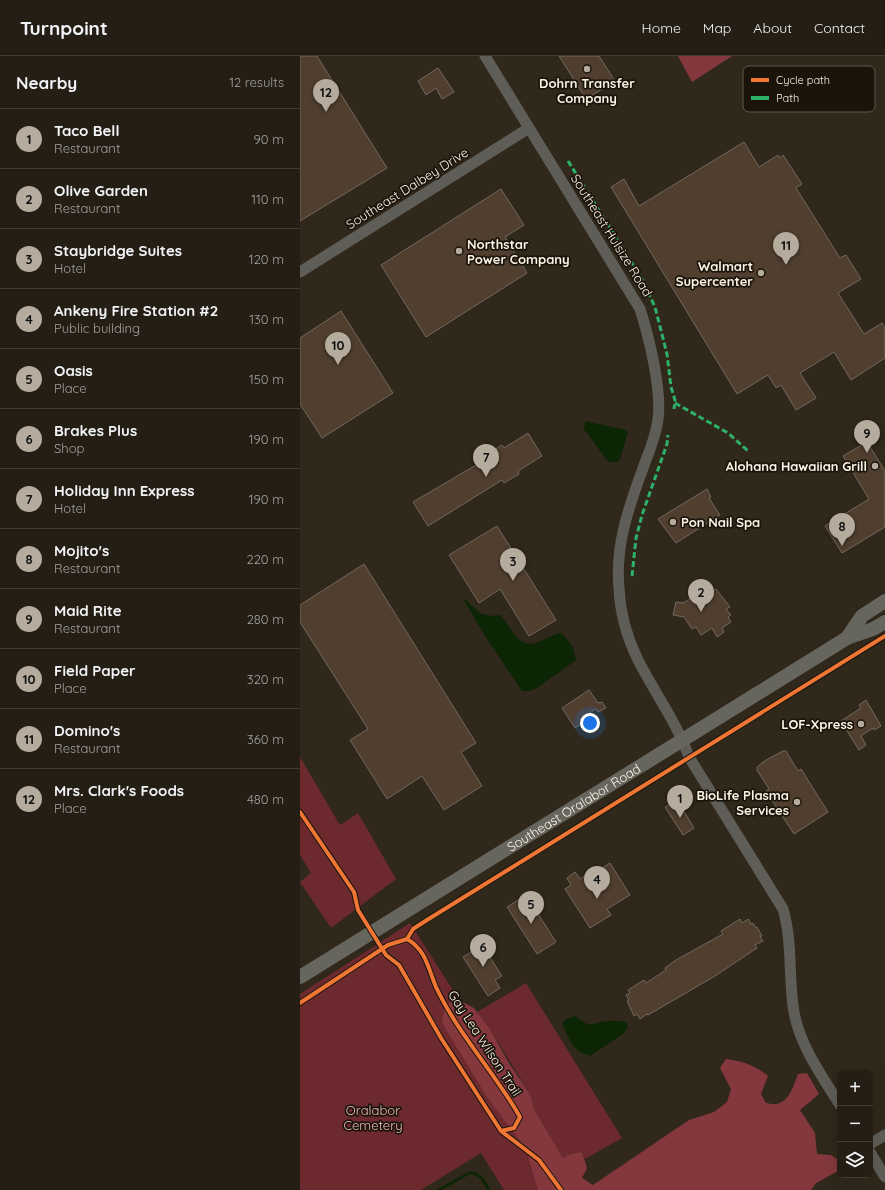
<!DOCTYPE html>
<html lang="en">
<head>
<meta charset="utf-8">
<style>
  :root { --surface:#241e14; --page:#2c271d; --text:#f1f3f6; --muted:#a3a2a0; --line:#413c34; --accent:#b5ac9e }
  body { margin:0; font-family:Quicksand,sans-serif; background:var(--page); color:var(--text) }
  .controls { position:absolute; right:12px; bottom:12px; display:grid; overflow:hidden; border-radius:6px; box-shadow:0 4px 16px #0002 }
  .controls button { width:36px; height:36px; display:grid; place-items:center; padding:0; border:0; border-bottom:1px solid var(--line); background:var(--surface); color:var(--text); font:20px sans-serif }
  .you { position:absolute; left:290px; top:667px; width:14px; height:14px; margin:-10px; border:3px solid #fff; border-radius:50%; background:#1a73e8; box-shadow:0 0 0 6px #1a73e833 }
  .badge { display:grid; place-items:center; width:26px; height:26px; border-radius:50%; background:var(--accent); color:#111; font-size:13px; font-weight:700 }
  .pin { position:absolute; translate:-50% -33px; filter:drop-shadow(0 1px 2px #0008) }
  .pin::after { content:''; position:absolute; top:21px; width:14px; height:12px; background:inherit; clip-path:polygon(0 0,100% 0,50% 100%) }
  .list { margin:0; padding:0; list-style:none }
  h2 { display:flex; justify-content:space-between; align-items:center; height:52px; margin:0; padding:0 16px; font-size:17px }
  h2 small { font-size:13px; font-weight:400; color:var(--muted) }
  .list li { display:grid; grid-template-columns:26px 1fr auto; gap:12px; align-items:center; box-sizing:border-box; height:60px; padding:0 16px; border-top:1px solid var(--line) }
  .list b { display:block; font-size:15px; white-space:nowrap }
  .list p { margin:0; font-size:13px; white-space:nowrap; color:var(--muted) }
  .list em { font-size:13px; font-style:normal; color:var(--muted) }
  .icon { flex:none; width:22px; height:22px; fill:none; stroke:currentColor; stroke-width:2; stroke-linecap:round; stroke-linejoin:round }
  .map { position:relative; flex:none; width:585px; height:1134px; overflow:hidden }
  header { display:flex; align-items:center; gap:24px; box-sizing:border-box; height:56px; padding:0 20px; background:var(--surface); border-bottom:1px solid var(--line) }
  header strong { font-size:19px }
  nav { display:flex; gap:22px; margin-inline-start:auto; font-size:14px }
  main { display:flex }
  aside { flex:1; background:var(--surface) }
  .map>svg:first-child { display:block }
  .green { fill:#6c2a2f }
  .forest { fill:#84383d }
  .water { fill:#0b2505 }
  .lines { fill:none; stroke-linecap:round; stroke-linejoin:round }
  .stream { stroke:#0b2505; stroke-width:3 }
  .building { fill:#503f2f; stroke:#72685f }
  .minor { stroke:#5e5d57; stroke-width:11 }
  .major { stroke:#66655e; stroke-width:14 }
  .quiet { stroke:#2db169; stroke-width:3; stroke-dasharray:6 3; stroke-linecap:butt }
  .cycleway-casing { stroke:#1b140a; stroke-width:6 }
  .cycleway { stroke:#f07635; stroke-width:4 }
  .poi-dot { fill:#b5ac9e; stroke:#1b140a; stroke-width:1.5 }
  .labels { text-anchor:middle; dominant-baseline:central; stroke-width:3.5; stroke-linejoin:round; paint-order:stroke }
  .poi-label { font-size:13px; font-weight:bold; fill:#fdf3e5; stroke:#1b140a; text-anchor:end }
  .street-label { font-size:13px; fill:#fdf3e5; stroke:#1b140a }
  .park-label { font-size:13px; fill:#efbcbd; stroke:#1b140a }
  .key { fill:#1b140a; stroke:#5f574c; stroke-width:1 }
  .key-label { font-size:11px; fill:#fdf3e5 }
</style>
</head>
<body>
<header>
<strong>Turnpoint</strong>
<nav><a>Home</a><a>Map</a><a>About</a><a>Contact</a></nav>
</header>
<main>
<aside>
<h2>Nearby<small>12 results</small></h2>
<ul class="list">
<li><span class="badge">1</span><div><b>Taco Bell</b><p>Restaurant</p></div><em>90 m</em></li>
<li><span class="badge">2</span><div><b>Olive Garden</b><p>Restaurant</p></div><em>110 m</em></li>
<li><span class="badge">3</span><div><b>Staybridge Suites</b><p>Hotel</p></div><em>120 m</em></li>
<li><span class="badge">4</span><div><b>Ankeny Fire Station #2</b><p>Public building</p></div><em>130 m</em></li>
<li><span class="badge">5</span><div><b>Oasis</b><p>Place</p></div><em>150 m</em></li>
<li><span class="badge">6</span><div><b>Brakes Plus</b><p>Shop</p></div><em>190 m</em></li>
<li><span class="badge">7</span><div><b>Holiday Inn Express</b><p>Hotel</p></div><em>190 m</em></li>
<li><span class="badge">8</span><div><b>Mojito's</b><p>Restaurant</p></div><em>220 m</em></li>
<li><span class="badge">9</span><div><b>Maid Rite</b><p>Restaurant</p></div><em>280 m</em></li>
<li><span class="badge">10</span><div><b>Field Paper</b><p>Place</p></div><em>320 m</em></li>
<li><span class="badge">11</span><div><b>Domino's</b><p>Restaurant</p></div><em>360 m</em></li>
<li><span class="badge">12</span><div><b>Mrs. Clark's Foods</b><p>Place</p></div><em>480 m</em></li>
</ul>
</aside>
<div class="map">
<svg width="585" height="1134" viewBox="0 0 585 1134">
  <rect width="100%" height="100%" fill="#30281a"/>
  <!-- green -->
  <path class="green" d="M0,701L40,769L58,757L96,823L31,872L0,826L11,817L0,799Z
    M110,867L281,1134H204L181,1097L121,1134H0V938Z
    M226,927L322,1082L285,1103L282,1096L271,1098L263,1102L234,1053L230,1038L190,973L177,956Z"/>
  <!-- forest -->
  <path class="forest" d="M378,0H432L392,26Z
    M157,943L174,952L190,973L209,1007L230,1038L234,1053L263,1102L271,1098L282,1096L287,1112L282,1122L293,1129L389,1064L414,1056L427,1046L431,1033L420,1012L426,1003C442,1005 455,1009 468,1020L461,1038L466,1047C487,1053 492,1034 498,1018L507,1017L519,1038L500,1054L515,1077L517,1098L531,1099L540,1105V1114L516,1127L511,1134H238L226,1093L187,1041L142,967L145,950Z"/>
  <!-- water -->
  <path class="water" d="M285,365L326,374L328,376L320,403L318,406H310L307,404L284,373Z
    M162,541L181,558L192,560L200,559C211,569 216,593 236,587C245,584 253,578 262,577L273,591L276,604L237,632L230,635H222L185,580Z
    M275,960L288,969C298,967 316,962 327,967L328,972L323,978L290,1000C272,994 270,984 262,968L266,963Z"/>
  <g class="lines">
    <!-- stream -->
    <path class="stream" d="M139,1134L169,1117C180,1117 184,1125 189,1134"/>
  </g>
  <!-- building -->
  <path class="building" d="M0,0H17L87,112L0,165Z
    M259,0H299L315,25L286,43Z
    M138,12L154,36L142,43L136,32L126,39L118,25Z
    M444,86L459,111L478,99L480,102L483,99L502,128L496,132L540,202L546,199L561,223L538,237L564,278L582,267L585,272V302L551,324L534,296L500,317L516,342L496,354L481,329L476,332L468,319L437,338L311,131L324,123L339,150Z
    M201,133L224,169L205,181L227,217L126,281L81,209Z
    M41,255L93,337L22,382L0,348V282Z
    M228,377L242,400L218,415L219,418L204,427L202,424L128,470L113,446L188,402L186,399L202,389L204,392Z
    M567,386L585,415V471L542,497L525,470L569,443L543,400Z
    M407,433L411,441L409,442L420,459L376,487L358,463Z
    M197,470L256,564L229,580L200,533L179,547L149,499Z
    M64,508L176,687L161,696L182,730L144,754L122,720L87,743L50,684L68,673L0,566V549Z
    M408,532L410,536L416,533L430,551L426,553L431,559L428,561L431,566L422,572L424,576L417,581L412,572L401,579L396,571L392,573L384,561L373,559L376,546L383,547Z
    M289,634L298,647L302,646L306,652L298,656L296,653L280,663L283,667L275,672L262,652Z
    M566,644L581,670L574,674L573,672L561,680L566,689L559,694L541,665L561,652L559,649Z
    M483,695H486L498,715L501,713L528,756L494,778L466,735L469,733L457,714V711L466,704Z
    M377,744L394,772L383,779L365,751Z
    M310,807L330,839L307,853L311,859L290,872L265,833L271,829L267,822L275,816L280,823L286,819L287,822Z
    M226,839L256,886L237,898L207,851Z
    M440,863L442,867L448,863L451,868L453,867L456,872L457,871L462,880L460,881L463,885L455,889L457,892L415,920L348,959L347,958L340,963L337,958L334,960L327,945L329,944L326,939L330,937L328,934L344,924L346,927L366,914L365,912L376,904L423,878L421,875Z
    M182,889L202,920L195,924L200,932L188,940L163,901Z"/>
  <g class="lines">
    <!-- minor -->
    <path class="minor" d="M185,0L340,253C349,281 362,334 358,363C356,381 348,398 342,415C328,453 315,491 319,532C320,556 327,581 337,602C354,636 376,665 389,701L483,853C493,887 488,922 494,956C500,990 522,1020 540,1049
      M0,216L229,72
      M570,1088L585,1079
      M570,1096L585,1121"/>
    <!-- major -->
    <g class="major">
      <path d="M547,582L562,560L585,545"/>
      <path id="s1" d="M0,921L547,582L573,573L585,566"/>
    </g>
    <!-- quiet -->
    <path class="quiet" d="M268,105L343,225L355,251L367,298L371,331L375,344L374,353
      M375,347L428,377L448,395
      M332,520L336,482L342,459L367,388L368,379"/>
    <defs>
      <path id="cycleway" d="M0,756L54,836L58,854L86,899L99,909L141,982L201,1075L239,1104L261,1134
        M107,883L113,873L127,864L585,580
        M107,883C126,894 128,912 136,931C158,978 195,1017 220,1061L214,1072L201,1075
        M0,947L88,889L107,883"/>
    </defs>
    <!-- cycleway casing -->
    <use href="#cycleway" class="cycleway-casing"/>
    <!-- cycleway -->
    <use href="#cycleway" class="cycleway"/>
  </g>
  <!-- markers -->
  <g class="poi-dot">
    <circle cx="287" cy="13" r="4"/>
    <circle cx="159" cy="195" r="4"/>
    <circle cx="461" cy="217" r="4"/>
    <circle cx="575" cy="410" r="4"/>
    <circle cx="373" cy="466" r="4"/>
    <circle cx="561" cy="668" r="4"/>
    <circle cx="497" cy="746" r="4"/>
  </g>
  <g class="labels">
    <!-- poi labels -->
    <g class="poi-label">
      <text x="287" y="27" text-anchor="middle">Dohrn Transfer<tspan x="287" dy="15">Company</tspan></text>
      <text x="167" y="188" text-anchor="start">Northstar<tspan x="167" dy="15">Power Company</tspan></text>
      <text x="453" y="210">Walmart<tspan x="453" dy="15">Supercenter</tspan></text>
      <text x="567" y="410">Alohana Hawaiian Grill</text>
      <text x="381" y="466" text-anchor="start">Pon Nail Spa</text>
      <text x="553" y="668">LOF-Xpress</text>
      <text x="489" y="739">BioLife Plasma<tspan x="489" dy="15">Services</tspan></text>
    </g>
    <!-- street labels -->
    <g class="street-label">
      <text transform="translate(107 132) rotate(-32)">Southeast Dalbey Drive</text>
      <text transform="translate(312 179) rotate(58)">Southeast Hulsize Road</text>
      <text stroke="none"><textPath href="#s1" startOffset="322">Southeast Oralabor Road</textPath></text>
      <text transform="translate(185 987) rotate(57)">Gay Lea Wilson Trail</text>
    </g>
    <!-- park labels -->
    <g class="park-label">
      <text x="73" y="1054">Oralabor<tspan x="73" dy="15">Cemetery</tspan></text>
    </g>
  </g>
  <!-- legend -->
  <rect x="443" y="10" width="132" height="46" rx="6" class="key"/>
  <rect x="451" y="22" width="18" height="4" fill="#f07635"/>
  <rect x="451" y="40" width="18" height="4" fill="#2db169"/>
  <g class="key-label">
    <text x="476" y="28">Cycle path</text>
    <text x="476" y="46">Path</text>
  </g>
</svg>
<div class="controls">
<button>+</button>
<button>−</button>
<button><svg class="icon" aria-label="layers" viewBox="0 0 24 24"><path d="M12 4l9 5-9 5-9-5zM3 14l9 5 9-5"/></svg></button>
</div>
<div class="you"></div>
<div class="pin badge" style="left:380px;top:762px">1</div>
<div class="pin badge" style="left:401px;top:556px">2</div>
<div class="pin badge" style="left:213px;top:525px">3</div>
<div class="pin badge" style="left:297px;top:843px">4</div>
<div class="pin badge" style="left:231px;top:868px">5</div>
<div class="pin badge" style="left:183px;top:911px">6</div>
<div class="pin badge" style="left:186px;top:421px">7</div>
<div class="pin badge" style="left:542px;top:490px">8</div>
<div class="pin badge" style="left:567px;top:397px">9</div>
<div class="pin badge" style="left:38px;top:309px">10</div>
<div class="pin badge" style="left:486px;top:209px">11</div>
<div class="pin badge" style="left:26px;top:56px">12</div>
</div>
</main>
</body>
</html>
